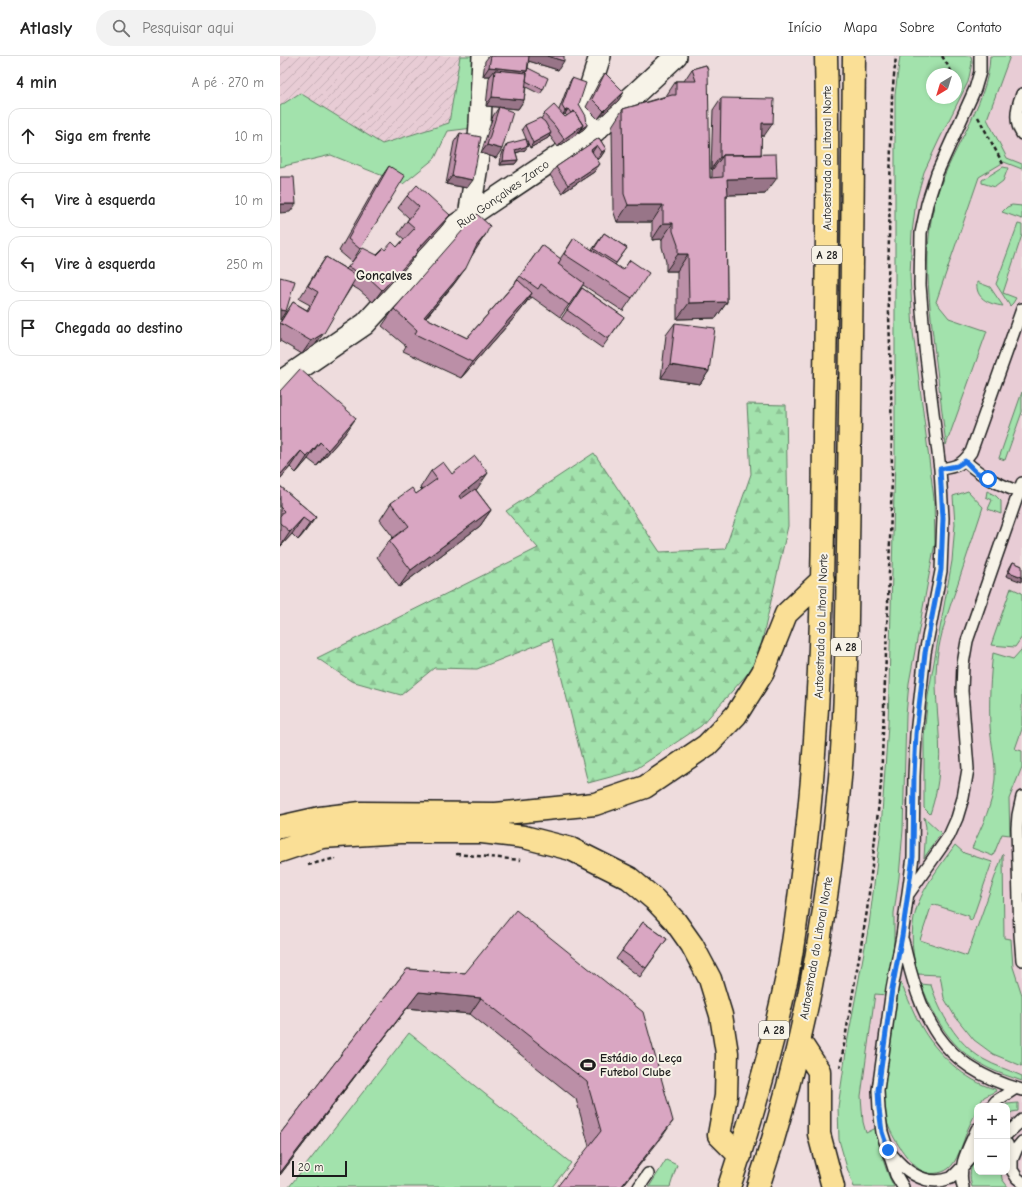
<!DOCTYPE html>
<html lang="pt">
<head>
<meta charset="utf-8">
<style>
  :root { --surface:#fff; --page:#f2f2f2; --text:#222; --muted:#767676; --line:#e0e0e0 }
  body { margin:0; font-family:"Comic Neue",sans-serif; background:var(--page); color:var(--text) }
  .controls { position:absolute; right:12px; bottom:12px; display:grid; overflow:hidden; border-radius:8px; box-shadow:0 2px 6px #0003 }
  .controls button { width:36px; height:36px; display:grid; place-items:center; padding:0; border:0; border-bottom:1px solid var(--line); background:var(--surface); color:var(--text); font:20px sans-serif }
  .compass { position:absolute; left:646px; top:12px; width:36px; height:36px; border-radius:50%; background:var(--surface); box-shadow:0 2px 6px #0003; rotate:218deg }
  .scale { position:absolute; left:12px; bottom:10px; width:55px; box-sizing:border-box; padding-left:4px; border:2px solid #1c1c1c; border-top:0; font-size:11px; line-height:14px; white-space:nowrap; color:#1c1c1c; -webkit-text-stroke:3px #f7f3e8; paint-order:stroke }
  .stop { position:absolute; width:12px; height:12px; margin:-9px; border:3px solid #1a73e8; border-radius:50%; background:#fff }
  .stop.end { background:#1a73e8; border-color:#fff; box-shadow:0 1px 4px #0008 }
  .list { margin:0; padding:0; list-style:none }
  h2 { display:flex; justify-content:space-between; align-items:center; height:52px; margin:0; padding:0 16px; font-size:17px }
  h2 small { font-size:13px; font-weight:400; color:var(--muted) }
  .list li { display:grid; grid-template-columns:26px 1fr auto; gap:12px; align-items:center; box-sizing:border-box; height:56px; margin:0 8px 8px; padding:0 8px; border:1px solid var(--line); border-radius:12px }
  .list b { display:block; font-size:15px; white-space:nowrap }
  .list em { font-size:13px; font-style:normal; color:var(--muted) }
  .icon { flex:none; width:22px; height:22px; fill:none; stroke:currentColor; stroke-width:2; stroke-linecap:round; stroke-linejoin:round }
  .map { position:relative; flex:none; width:742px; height:1131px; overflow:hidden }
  header { display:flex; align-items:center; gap:24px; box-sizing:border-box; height:56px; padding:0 20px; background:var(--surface); border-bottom:1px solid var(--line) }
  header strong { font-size:19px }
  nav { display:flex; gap:22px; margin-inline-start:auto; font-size:14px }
  .search { width:280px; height:36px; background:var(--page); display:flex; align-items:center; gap:10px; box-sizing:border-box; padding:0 14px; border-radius:22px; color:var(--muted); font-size:15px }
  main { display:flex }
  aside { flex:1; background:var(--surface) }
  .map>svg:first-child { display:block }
  .built { fill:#e8ccd5; fill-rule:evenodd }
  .industrial { fill:url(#industrial-furrows) }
  .green { fill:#a2e2ac; stroke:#5f7f64; fill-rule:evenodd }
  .forest { fill:url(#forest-firs); stroke:#5f7f64 }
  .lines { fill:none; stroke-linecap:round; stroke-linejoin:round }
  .lane-casing { stroke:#1c1c1c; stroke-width:14 }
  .street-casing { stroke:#1c1c1c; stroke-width:24 }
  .highway-casing { stroke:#1c1c1c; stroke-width:25 }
  .path { stroke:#1c1c1c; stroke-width:2.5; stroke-dasharray:4 3; stroke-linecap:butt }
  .lane { stroke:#f7f3e8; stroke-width:11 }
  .street { stroke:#f7f3e8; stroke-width:21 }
  .highway { stroke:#fadf96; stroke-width:22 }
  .wall { fill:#bb8fa7; stroke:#1c1c1c; fill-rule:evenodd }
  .shaded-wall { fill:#987488; stroke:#1c1c1c }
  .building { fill:#d9a6c2; stroke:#1c1c1c }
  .route { stroke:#1a73e8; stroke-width:5 }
  .labels { text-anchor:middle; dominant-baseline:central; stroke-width:4; stroke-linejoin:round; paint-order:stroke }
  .shield { fill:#f7f3e8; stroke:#5e5c59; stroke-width:1 }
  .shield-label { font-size:11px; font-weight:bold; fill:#1c1c1c }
  .street-label { font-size:12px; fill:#1c1c1c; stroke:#f7f3e8 }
  .poi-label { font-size:12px; font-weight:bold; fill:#1c1c1c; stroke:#f7f3e8; text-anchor:start }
  .neighbourhood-label { font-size:13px; font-weight:bold; fill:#1c1c1c; stroke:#f7f3e8 }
</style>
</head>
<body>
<header>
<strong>Atlasly</strong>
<div class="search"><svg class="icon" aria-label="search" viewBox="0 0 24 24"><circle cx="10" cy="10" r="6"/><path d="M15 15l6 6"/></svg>Pesquisar aqui</div>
<nav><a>Início</a><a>Mapa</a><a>Sobre</a><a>Contato</a></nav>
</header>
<main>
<aside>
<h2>4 min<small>A pé · 270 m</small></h2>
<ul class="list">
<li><svg class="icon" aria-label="ahead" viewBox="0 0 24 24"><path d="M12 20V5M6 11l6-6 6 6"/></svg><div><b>Siga em frente</b></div><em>10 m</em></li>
<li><svg class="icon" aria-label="left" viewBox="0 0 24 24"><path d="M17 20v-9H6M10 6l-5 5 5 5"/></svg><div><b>Vire à esquerda</b></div><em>10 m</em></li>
<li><svg class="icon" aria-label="left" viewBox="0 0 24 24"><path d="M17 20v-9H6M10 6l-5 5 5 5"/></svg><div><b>Vire à esquerda</b></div><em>250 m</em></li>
<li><svg class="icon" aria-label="arrive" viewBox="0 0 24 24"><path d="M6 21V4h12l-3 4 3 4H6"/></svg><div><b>Chegada ao destino</b></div></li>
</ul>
</aside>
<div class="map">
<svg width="742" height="1131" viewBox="0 0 742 1131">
  <defs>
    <pattern id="industrial-furrows" width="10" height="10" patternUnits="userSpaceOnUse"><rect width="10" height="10" fill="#e8ccd5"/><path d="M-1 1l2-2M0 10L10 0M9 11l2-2" fill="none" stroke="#c6afb6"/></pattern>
    <pattern id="forest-firs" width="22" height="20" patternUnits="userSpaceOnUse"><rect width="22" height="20" fill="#a2e2ac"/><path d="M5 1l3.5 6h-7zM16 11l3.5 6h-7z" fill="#8bc193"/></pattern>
  </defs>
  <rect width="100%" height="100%" fill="#eedcdd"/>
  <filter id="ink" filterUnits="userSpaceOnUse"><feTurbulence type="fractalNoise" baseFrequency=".025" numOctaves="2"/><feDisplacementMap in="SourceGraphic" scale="8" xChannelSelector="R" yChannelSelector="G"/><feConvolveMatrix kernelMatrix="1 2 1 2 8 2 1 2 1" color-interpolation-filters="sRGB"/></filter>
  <g filter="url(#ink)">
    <!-- built -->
    <path class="built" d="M620,0H742V1131H574L567,1112L559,1084L558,1051L568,982L589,869L601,773L608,668L615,401V38ZM652,18H676V42H652ZM697,1050H727V1116H697Z"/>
    <!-- industrial -->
    <path class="industrial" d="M0,0H180L169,67L102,88L20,37L0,50Z"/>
    <!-- green -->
    <path class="green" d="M180,0H199L193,72L168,75L155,102L123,128L51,99L0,111V50L20,37L102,88L169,67Z
      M620,0H691L692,7L688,26L659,84L644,116L636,145L632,177L630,219L633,276L654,443L655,487L629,627L626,659L623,774L619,821L614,857V887L607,939L595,938L581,1040L583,1066L586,1077L596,1072C600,1093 604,1112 614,1131H574L567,1112L559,1084L558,1051L568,982L589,869L601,773L608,668L615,401V38ZM652,18H676V42H652Z
      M710,0H730L707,63L727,102L742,108V113L724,106L699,121L656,246L669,262L707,275L666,389C662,356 658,322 654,289C649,243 643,196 654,150C665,101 709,49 710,0Z
      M723,111L728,112L723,125L715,131L702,127V124Z
      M732,149L742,150V163L722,156L727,151Z
      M738,168L742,169V179L723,237L736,242L733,247L730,250L716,228Z
      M697,226L710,231L723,250C708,248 695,242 697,226Z
      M742,336V356L725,404L719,402Z
      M688,435L703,451C694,478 685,506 676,533C668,556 660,579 657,603C653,640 662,676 659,713C658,729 655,743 650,758L644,752V680L648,640L672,505L675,468L673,440Z
      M707,435L716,440L721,445V458L708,453L712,444L706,441Z
      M731,532L742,537V581L735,591L711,589Z
      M742,593V673L735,693L742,695V711L729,743L730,779L722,778L713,800L692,792C702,770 713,748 715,723C716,705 711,688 710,670C709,646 710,621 713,597L733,603Z
      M644,761L661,777L644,802L646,771Z
      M675,789L684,797L712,806L692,864L689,863V860L652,848L640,884L687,900L723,798L724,882L731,883L733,911L742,939V1010L713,998L694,984L674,959L664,942L660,919L637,918C623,857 641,836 675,789Z
      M619,927L621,928L624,934C630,946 634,959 641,970C655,996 686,1026 715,1033L716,1035L704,1041L698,1050H697C696,1059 690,1067 687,1075C683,1086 677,1107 668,1113C661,1118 649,1119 642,1115C629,1108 611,1080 607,1066C598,1037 609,993 613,963C615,952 615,938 619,927Z
      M641,928L651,929C660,957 676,987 703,1003C715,1010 729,1014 742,1020V1025C731,1021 718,1017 708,1012C670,993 656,965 641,928Z
      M129,977L291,1107L272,1131H9Z
      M738,1047V1055L732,1056L727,1061V1050H723L727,1048Z
      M697,1102V1116H721L722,1123L728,1131H692C689,1121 689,1110 697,1102Z
      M386,1104L397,1109L390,1131H369Z"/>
    <!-- forest -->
    <path class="forest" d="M467,348L506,349L508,470L477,607L421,670L353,715L308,727L272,583L197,613L154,612L121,639L71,625L37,602L258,492L226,455L314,397L380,496L445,493L471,418Z"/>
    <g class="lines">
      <defs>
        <path id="lane" d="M742,38C737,50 734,66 742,78
          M685,405C702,421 720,429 742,437
          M660,413C676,411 682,409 691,396L742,253
          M742,741L738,759L737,772L740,878L742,904
          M629,837L669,780L677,762L683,742L688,713L682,635L683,608L687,585L742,427
          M623,885C641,963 659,1010 742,1034
          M712,1050L716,1045L736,1032
          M727,1078L742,1064
          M727,1088L732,1104V1114L737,1122L742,1126
          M612,1099C627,1117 647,1131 671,1122C680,1115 688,1103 697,1095
          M732,1104L737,1092L742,1086
          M359,1131L368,1118
          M623,1131L616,1119L602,1076L599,1053L598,1034L612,933L622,880L633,801L634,720L636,678L645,597L661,515L663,462L660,413L645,292L640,229L641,177L647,148L657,117L695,33L700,16V0
          M683,1131C677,1111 689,1091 697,1073"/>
        <path id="street" d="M313,77L304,51L320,0
          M189,160L197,110L200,68L203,0
          M0,326L85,268L176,169L313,77L396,0"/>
        <path id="highway" d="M0,771L40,762L81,757L216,758L315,748L365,731L427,689L456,659L483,616L506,558L543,523
          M0,795L42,781L121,776H202L244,781L291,793L349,822L375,844L395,865L412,889L430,923L441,959L447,997L446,1040L439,1079L460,1100
          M520,986L539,1015V1078L553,1131
          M449,1131C472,1062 492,992 507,921C515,882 519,842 524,802C541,661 543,520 544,378C546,252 549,126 546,0
          M478,1131C523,997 547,863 560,722C568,625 567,527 569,430C571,287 573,143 574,0"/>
      </defs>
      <!-- lane casing -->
      <use href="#lane" class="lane-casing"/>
      <!-- street casing -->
      <use href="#street" class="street-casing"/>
      <!-- highway casing -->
      <use href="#highway" class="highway-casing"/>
      <!-- path -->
      <path class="path" d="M662,0L673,18
        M676,22L680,30
        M698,61L723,108
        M176,798L241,804
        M28,809L56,802
        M560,1012L587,855L601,728L608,546L612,421L611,323L608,227L612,40L616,0"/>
      <!-- lane -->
      <use href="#lane" class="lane"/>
      <!-- street -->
      <use href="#street" class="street"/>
      <!-- highway -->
      <use href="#highway" class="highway"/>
    </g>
    <!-- wall -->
    <path class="wall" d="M209,0H284L278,14L249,5L248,12L263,34L260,38L246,31L244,44L238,53L206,50L209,22L210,20H203L205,5Z
      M426,9L430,122L432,121V115L433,113H431L433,54L441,42L484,80H481V99L485,138L448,139L446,142L447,246L436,262L397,263V215H386V206L382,191V183L372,184V166H337L333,154L332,70L343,53L386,40L396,25H404L412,13Z
      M325,17L344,36L338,45L318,63L306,51L319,26Z
      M292,22L299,48L307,69L304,73L298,77L278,91L270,80L268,82L250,92L242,73L245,69L261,63L264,58L279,54L289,27ZM285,58L287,60L285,61L283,59Z
      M219,51L216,102L201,97L213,60Z
      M180,77L187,132L166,128L174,86Z
      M319,82L326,93L320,102L317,104L314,116L282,137L270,119L276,111Z
      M227,88L245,94L236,97L238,104L235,108L220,109L221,101L224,93Z
      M109,110L80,193L72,206L59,195L100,123Z
      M127,140L170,159L161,171L138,196L129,208L93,246L79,234L72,230L35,289L22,298L0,285V266L13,246L27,254L30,249L19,243L37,214L46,201L66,213L68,211L97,199L105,194L117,191L124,183L118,178L129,162L118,152Z
      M324,177L347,192L335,209L343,214L350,204L352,242L343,255L303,229L280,261L252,241L249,245L248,244L241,254L181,322L123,295L126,290L102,270L114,253L195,195L174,228L146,262L187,282L235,227L262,189L280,203L294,182L312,194Z
      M302,232L344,261L322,292L281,263Z
      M395,267L429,315L420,328L381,322L386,279Z
      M0,335L65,378L37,410L28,403L16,417L10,411L0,423Z
      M151,415L172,418L197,433L196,434L211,454L200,470L119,531L97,501L109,485L113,481L100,464L111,447L136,438L142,434L140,432Z
      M0,430L36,461L24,477L18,484L12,478L0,491Z
      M733,506L742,510L726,520L730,511Z
      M363,866L387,883L360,921L336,903Z
      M127,913L185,917L382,1081L309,1090L296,1043L190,958L127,952L0,1119V1078Z"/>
    <!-- shaded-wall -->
    <path class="shaded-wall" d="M248,0H267L284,5L278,14L245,4Z
      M209,11L247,15L241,24L215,14L210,20H203Z
      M344,36L338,45L318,63L324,55Z
      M212,41L244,44L238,53L206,50Z
      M288,53L285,58L282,60L285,55Z
      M482,67H493L484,80L473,79Z
      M303,69L297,78L278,91L284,83Z
      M307,69L304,73L298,77L301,73Z
      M271,77L268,82L250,92L253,87Z
      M207,89L222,93L216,102L201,97Z
      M317,89L311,98V94Z
      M248,90L245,94L232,98L235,94Z
      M326,93L320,102L316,105L322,96Z
      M440,101H442L433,113H431Z
      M238,104L235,108L220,109L223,105Z
      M320,108L314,116L282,137L288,129Z
      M172,120L193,124L187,132L166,128Z
      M497,122L485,138L448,139L436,155L447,123Z
      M0,148H16L10,156L0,157Z
      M348,149H383L372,166H337Z
      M170,159L161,171L138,196L129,208L93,246L102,234L137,194Z
      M383,167H393L382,183L372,184Z
      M206,178L195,195L185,205L197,189Z
      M398,198H408L397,215H386Z
      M186,212L174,228L136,273L144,261Z
      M252,237L241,254L181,322L192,306Z
      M447,246L436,262L397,263L409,247Z
      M0,254L6,255L0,264Z
      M44,277L35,289L22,298L31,285Z
      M390,309L429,315L420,328L381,322Z
      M76,362L65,378L37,410L48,394Z
      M40,386L28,403L16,417L27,401Z
      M21,395L10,411L0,423V419Z
      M208,417L197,433L167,456L179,440Z
      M211,454L200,470L119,531L131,514Z
      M36,461L24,477L18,484L30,467Z
      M23,462L12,478L0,491L10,476Z
      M729,516L742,521V526L726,520Z
      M139,936L201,942L190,958L127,952L0,1119V1117Z
      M393,1065L382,1081L342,1131H341Z"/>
    <!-- building -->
    <path class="building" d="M211,0H249L247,15L209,11Z
      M267,0H284V5Z
      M426,9L428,14L430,122L443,121V99L496,98L497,122L447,123L448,139H446L447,246L409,247L408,198H398V189L393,175V167H383V149H348L344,138L343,53L392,39H396V25H416L412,13Z
      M248,12L268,22L263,34L246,25L247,17H246L247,15Z
      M215,14L247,17L244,44L212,41Z
      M325,17L344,36L324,55L312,43Z
      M292,22L306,27L299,48L306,60L307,69L301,73L303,69L294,55L291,57L288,53L285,55L282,50Z
      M441,42L494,43L493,67H482L481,99H443L442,101H440Z
      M274,49L285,61L294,55L303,69L284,83L274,69L264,58Z
      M219,51L233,56L222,93L207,89Z
      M260,62L265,66L271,77L253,87L245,69Z
      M180,77L201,81L193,124L172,120Z
      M319,82L326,93L322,96L317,89L311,94L320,108L288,129L276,111Z
      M246,83L248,90L235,94L238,104L223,105L224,97L227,88Z
      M109,110L125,120L80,193L68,183Z
      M0,121H14L16,148H0Z
      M137,129L170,159L137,194L138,196L102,234L88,221L68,211L83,192L97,199L104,192L105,194L112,186L117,191L135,172L127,165L139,151L127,140Z
      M197,158L210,170L206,178L197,189L186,212L144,261L187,282L238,224L252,237L192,306L135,278L137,274L114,253Z
      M324,177L347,192L336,207L314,193Z
      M294,182L343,214L350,204L369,217L352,242L284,198Z
      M262,189L281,203L278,208L304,227L289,249L261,228L258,233L240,220Z
      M46,201L77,220L44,277L31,285L0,267L13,246L28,255L38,236L28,230Z
      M0,221L15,225L6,255L0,254Z
      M302,232L344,261L328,283L287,254Z
      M395,267L435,272L429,315L390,309Z
      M20,313L76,362L48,394L40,386L27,401L21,395L0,419V335Z
      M195,400L208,417L179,440L181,443L195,433L211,454L131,514L109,485L129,470L111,447L132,432L136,438L157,423L151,415L163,406L172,418Z
      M0,430L36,461L30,467L23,462L10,476L0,467V460L4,455L0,451Z
      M733,506L742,510V521L729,516Z
      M236,854L363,956L393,1065L341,1131H277L321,1075L307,1026L201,942L139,936L0,1117V1078L127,913L185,917Z
      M363,866L387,883L366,912L342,895Z"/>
  </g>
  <g class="lines" filter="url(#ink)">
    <!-- route -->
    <path class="route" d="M608,1094L602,1076L599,1053L598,1034L612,933L622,880L633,801L634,720L636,678L645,597L661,514L663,462L660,413L677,410L685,405L696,416L708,423"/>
  </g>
  <!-- icons -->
  <defs>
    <symbol id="stadium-bare" viewBox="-9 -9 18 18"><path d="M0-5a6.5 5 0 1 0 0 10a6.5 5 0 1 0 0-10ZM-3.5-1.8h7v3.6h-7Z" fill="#1c1c1c" stroke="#f7f3e8" stroke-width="2.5" paint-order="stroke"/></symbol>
  </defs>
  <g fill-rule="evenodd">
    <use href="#stadium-bare" x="297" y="998" width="22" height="22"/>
  </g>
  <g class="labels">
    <!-- shield labels -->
    <g class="shield">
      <rect x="532" y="190" width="30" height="18" rx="3"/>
      <rect x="551" y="582" width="30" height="18" rx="3"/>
      <rect x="479" y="965" width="30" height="18" rx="3"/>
    </g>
    <g class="shield-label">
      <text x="547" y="199">A 28</text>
      <text x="566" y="591">A 28</text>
      <text x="494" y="974">A 28</text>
    </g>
    <!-- street labels -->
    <g class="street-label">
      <text transform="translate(547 102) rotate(-90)">Autoestrada do Litoral Norte</text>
      <text transform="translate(223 138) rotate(-35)">Rua Gonçalves Zarco</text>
      <text transform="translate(541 570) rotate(-88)">Autoestrada do Litoral Norte</text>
      <text transform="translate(536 892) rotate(-80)">Autoestrada do Litoral Norte</text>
    </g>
    <!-- poi labels -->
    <g class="poi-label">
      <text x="320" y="1002">Estádio do Leça<tspan x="320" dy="14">Futebol Clube</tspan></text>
    </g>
    <!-- neighbourhood labels -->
    <g class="neighbourhood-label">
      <text x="104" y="219">Gonçalves</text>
    </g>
  </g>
</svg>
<div class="controls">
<button>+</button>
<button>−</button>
</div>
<svg class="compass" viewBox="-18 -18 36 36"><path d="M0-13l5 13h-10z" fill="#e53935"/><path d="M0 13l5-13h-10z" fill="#767676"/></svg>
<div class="scale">20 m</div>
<div class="stop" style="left:708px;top:423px"></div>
<div class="stop end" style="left:608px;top:1094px"></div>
</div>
</main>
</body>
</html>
